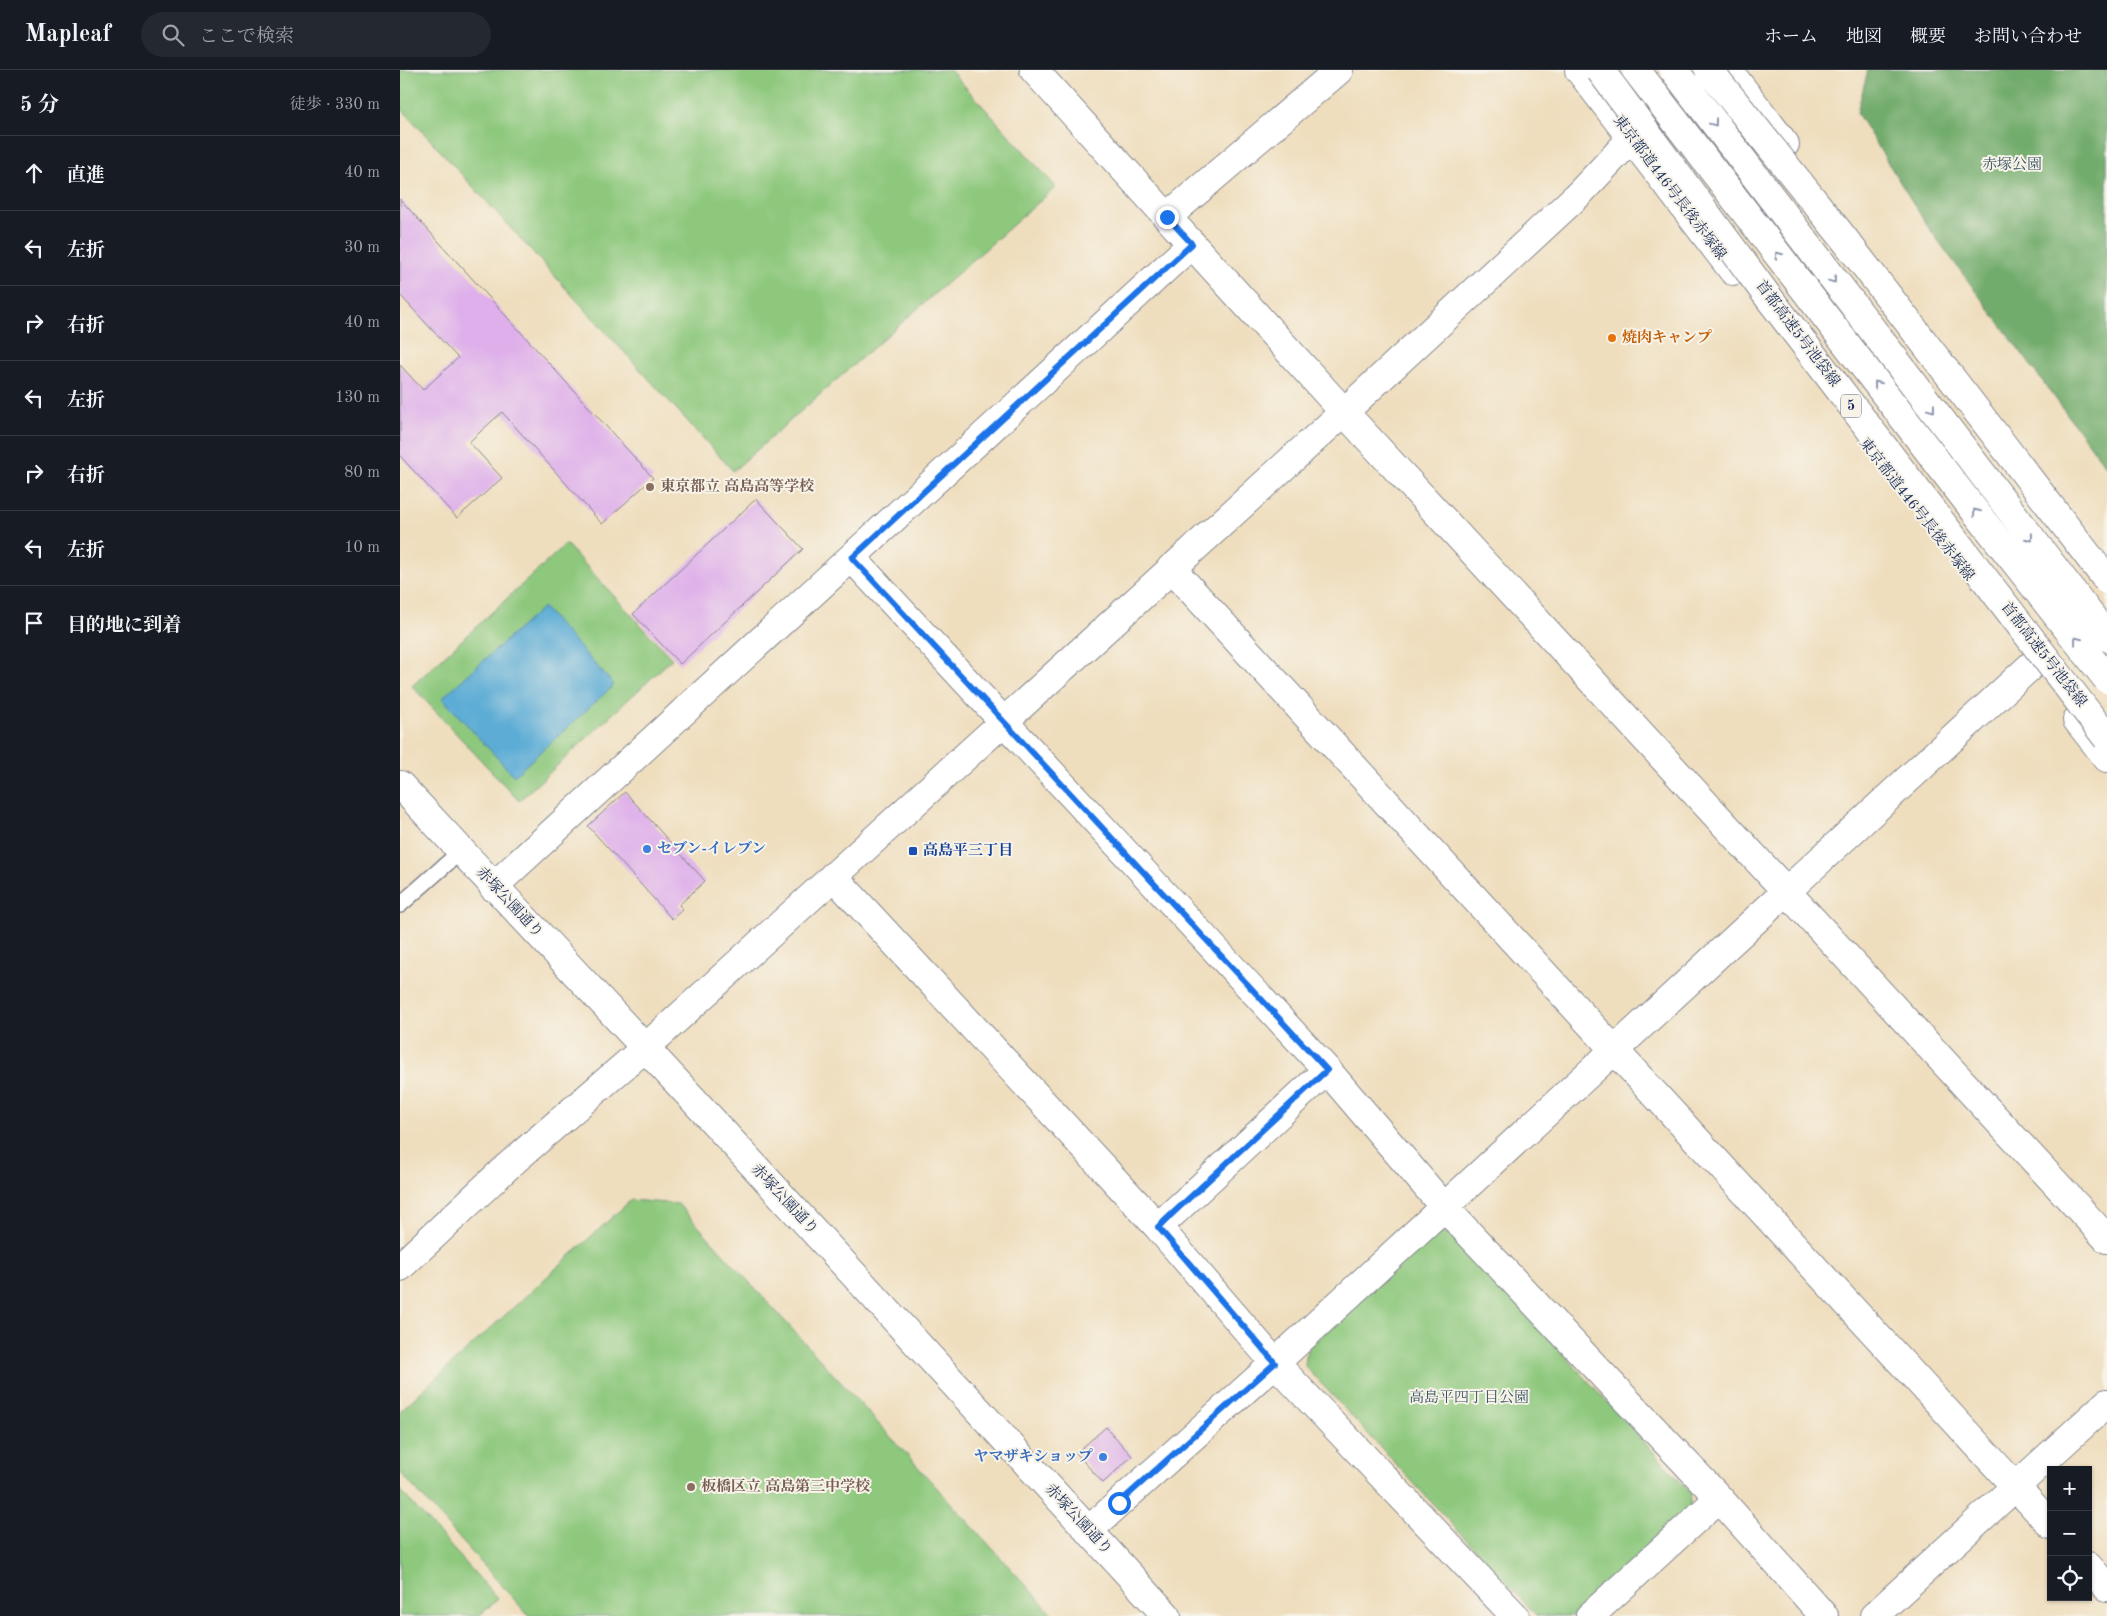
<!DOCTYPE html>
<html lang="ja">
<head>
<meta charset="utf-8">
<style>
  :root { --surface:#171b24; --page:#242831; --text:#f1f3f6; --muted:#9ea1a6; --line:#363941 }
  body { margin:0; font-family:"Old Standard TT","Noto Serif JP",serif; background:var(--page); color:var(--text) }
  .controls { position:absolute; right:15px; bottom:15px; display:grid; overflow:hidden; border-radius:0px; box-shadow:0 1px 4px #0004 }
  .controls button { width:45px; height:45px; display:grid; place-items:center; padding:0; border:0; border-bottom:1px solid var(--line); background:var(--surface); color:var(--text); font:25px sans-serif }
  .stop { position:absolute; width:15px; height:15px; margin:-11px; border:4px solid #1a73e8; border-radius:50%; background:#fff }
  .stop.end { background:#1a73e8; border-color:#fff; box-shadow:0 1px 5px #0008 }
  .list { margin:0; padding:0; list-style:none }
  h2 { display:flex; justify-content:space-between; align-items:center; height:65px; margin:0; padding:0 20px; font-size:21px }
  h2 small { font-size:16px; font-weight:400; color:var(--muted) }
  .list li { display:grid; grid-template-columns:32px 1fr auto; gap:15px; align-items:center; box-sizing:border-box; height:75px; padding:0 20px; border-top:1px solid var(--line) }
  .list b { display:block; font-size:19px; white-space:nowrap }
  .list em { font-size:16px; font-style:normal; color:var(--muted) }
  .icon { flex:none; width:28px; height:28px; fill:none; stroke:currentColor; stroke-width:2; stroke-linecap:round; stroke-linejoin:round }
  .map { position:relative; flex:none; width:1707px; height:1546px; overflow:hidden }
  header { display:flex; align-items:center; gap:30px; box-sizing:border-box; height:70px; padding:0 25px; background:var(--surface); border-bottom:1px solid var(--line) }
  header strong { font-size:24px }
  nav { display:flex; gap:28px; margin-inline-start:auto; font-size:18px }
  .search { width:350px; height:45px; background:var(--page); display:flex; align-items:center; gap:12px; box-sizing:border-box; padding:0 18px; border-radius:28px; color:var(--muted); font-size:19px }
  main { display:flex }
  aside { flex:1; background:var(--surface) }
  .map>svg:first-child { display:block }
  .green { fill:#8dc87d; stroke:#547c6e }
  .forest { fill:#72ac6c; stroke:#466e65 }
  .water { fill:#5bacd5; stroke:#3b6e9a }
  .building { fill:#deafea }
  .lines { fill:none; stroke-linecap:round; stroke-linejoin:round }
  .service-casing { stroke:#85868e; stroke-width:18 }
  .minor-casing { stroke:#85868e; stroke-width:30 }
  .tertiary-casing { stroke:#85868e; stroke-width:30 }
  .secondary-casing { stroke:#85868e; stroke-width:30 }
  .service { stroke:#fff; stroke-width:15 }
  .minor { stroke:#fff; stroke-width:28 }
  .tertiary { stroke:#fff; stroke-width:28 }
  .secondary { stroke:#fff; stroke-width:28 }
  .motorway-bridge-casing { stroke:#85868e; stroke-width:30; stroke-linecap:butt }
  .motorway-bridge { stroke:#fff; stroke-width:28 }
  .oneway { stroke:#8d97ae }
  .route { stroke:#1a73e8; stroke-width:6 }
  .food-dot { fill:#e8710a; stroke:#f7f3e8; stroke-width:2 }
  .education-dot { fill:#8d6e63; stroke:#f7f3e8; stroke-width:2 }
  .shop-dot { fill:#3f7fe0; stroke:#f7f3e8; stroke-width:2 }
  .transit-dot { fill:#1a4fb4; stroke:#f7f3e8; stroke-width:2 }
  .labels { text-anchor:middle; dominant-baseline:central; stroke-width:4; stroke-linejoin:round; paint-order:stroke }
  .shield { fill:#f7f3e8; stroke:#5d6a87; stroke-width:1 }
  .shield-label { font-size:14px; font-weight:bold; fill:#1b2f5e }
  .park-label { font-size:15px; fill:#385566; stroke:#f7f3e8 }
  .street-label { font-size:15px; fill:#1b2f5e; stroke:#f7f3e8 }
  .food-label { font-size:15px; font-weight:bold; fill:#c56008; stroke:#f7f3e8; text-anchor:start }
  .education-label { font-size:15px; font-weight:bold; fill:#785e54; stroke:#f7f3e8; text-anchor:start }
  .shop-label { font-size:15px; font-weight:bold; fill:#366cbe; stroke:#f7f3e8; text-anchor:start }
  .transit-label { font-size:15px; font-weight:bold; fill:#164399; stroke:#f7f3e8; text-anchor:start }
</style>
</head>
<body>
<header>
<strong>Mapleaf</strong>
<div class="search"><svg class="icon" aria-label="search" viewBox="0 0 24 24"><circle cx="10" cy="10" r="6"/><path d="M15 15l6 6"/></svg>ここで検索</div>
<nav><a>ホーム</a><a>地図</a><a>概要</a><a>お問い合わせ</a></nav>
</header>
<main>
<aside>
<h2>5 分<small>徒歩 · 330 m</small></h2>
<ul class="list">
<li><svg class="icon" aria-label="ahead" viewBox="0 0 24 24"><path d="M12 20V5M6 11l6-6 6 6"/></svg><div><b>直進</b></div><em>40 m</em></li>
<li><svg class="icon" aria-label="left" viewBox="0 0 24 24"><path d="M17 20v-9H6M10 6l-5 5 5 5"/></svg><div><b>左折</b></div><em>30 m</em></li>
<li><svg class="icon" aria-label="right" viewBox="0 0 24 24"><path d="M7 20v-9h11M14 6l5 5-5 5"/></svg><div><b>右折</b></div><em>40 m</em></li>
<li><svg class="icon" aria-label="left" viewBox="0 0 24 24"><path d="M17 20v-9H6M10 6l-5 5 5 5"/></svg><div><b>左折</b></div><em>130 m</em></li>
<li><svg class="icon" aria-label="right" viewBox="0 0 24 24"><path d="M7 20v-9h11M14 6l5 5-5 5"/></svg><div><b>右折</b></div><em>80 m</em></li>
<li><svg class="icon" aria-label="left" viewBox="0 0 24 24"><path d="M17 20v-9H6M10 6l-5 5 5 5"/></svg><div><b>左折</b></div><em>10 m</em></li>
<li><svg class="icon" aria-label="arrive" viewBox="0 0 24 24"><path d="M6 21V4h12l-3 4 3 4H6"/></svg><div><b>目的地に到着</b></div></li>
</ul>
</aside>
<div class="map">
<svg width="1707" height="1546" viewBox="0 0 1707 1546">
  <rect width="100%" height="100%" fill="#f7f3e8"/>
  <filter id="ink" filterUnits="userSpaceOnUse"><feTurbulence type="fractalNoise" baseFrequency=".02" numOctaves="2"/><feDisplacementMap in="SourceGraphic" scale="10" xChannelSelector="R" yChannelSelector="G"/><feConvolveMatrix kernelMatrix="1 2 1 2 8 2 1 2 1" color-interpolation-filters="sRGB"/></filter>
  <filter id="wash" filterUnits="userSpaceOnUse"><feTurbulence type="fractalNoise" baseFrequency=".0096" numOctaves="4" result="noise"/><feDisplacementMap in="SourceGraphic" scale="20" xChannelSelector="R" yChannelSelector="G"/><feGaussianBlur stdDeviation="1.12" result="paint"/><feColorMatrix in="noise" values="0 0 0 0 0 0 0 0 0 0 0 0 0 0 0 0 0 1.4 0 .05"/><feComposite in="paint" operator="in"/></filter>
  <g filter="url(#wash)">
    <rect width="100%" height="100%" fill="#efdebe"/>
    <!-- green -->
    <path class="green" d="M0,0H550L656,117L333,401L0,37Z
      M166,474L272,589L119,731L12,616Z
      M231,1130L278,1134L654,1546H129L0,1402V1341Z
      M1035,1161L1053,1164L1291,1423L1290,1440L1176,1546H1137L905,1296L907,1279Z
      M0,1420L98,1529L79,1546H0Z"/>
    <!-- forest -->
    <path class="forest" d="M1468,0H1707V398L1528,157L1457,43Z"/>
    <!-- water -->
    <path class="water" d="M143,537L214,615L114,706L42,628Z"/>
    <g id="blocks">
      <!-- building -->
      <path class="building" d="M0,129L253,408L202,454L102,342L69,372L102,408L57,448L0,386V295L23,320L58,288L0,225Z
        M356,429L403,479L280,594L233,544Z
        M225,722L305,811L279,835L283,839L272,849L188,756Z
        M706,1357L732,1386L703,1413L676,1383Z"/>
    </g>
  </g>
  <g filter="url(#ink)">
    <use href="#blocks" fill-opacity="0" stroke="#85868e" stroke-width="1"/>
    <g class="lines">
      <defs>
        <path id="service" d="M0,835L61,781"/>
        <path id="minor" d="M767,147L939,0
          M452,488L927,1000L1044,1137L1319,1428L1424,1546
          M771,498L1651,1455
          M433,806L758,1157L875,1293L1115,1546
          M93,817L792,174
          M758,1157L927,1000
          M688,1461L875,1293L1634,593
          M1688,1496L1707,1517
          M1190,1546L1319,1428
          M1474,1546L1707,1333"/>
        <path id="tertiary" d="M634,0L944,342L1707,1169
          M0,715L290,1026L767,1546
          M0,1197L108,1096L245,978L944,342L1179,124L1231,69L1312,10"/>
        <path id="secondary" d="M1179,0L1333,201
          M1328,0L1385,74
          M1677,650L1707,688"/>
      </defs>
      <!-- service casing -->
      <use href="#service" class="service-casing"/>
      <!-- minor casing -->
      <use href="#minor" class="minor-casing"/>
      <!-- tertiary casing -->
      <use href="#tertiary" class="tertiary-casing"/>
      <!-- secondary casing -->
      <use href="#secondary" class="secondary-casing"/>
      <!-- service -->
      <use href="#service" class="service"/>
      <!-- minor -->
      <use href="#minor" class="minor"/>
      <!-- tertiary -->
      <use href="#tertiary" class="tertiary"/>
      <!-- secondary -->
      <use href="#secondary" class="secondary"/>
      <defs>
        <path id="motorway-bridge" d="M1200,0L1366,224L1707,668
          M1236,0L1567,431L1707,609
          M1274,0L1707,567
          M1309,0L1442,166L1707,510"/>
      </defs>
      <!-- motorway-bridge casing -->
      <use href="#motorway-bridge" class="motorway-bridge-casing"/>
      <!-- motorway-bridge -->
      <use href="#motorway-bridge" class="motorway-bridge"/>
    </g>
    <!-- one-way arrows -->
    <defs><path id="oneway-chevron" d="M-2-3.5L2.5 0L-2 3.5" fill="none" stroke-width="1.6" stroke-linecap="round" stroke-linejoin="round" transform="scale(1.25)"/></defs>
    <g class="oneway">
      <use href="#oneway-chevron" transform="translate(1314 53) rotate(53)"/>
      <use href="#oneway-chevron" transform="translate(1378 185) rotate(-128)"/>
      <use href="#oneway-chevron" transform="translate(1433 210) rotate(53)"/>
      <use href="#oneway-chevron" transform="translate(1477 314) rotate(-128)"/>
      <use href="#oneway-chevron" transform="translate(1532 339) rotate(53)"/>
      <use href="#oneway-chevron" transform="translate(1576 442) rotate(-128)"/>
      <use href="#oneway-chevron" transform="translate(1630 468) rotate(52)"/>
      <use href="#oneway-chevron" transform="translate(1677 570) rotate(-128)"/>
    </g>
  </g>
  <g class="lines" filter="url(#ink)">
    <!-- route -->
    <path class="route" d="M719,1433L875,1293L758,1157L927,1000L452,488L792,174L767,147"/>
  </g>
  <!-- markers -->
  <circle class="food-dot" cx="1212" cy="268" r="5"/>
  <g class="education-dot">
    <circle cx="250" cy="417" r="5"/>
    <circle cx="291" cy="1417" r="5"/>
  </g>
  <g class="shop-dot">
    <circle cx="247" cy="779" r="5"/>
    <circle cx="703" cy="1387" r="5"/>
  </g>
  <rect class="transit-dot" x="508" y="776" width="10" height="10" rx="2.5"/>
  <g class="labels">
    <!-- shield labels -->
    <rect class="shield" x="1441" y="324.5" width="20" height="23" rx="4"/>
    <g class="shield-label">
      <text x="1451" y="336">5</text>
    </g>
    <!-- park labels -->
    <g class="park-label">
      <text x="1612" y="95">赤塚公園</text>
      <text x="1069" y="1328">高島平四丁目公園</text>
    </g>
    <!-- street labels -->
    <g class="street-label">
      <text transform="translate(1269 118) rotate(53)">東京都道446号長後赤塚線</text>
      <text transform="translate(1397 264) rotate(53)">首都高速5号池袋線</text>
      <text transform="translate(1516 440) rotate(52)">東京都道446号長後赤塚線</text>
      <text transform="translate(1643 585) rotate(52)">首都高速5号池袋線</text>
      <text transform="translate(109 833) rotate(47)">赤塚公園通り</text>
      <text transform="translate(384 1130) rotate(47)">赤塚公園通り</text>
      <text transform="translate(678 1450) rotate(47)">赤塚公園通り</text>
    </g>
    <!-- food labels -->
    <g class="food-label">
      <text x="1222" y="268">焼肉キャンプ</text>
    </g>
    <!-- education labels -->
    <g class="education-label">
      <text x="260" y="417">東京都立 高島高等学校</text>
      <text x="301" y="1417">板橋区立 高島第三中学校</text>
    </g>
    <!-- shop labels -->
    <g class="shop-label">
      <text x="257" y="779">セブン-イレブン</text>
      <text x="693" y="1387" text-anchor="end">ヤマザキショップ</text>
    </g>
    <!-- transit labels -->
    <g class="transit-label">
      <text x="523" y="781">高島平三丁目</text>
    </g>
  </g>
</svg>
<div class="controls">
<button>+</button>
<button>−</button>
<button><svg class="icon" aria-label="locate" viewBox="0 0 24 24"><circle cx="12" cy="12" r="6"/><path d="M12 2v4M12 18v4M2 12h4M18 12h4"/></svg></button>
</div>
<div class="stop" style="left:719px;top:1433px"></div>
<div class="stop end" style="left:767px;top:147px"></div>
</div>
</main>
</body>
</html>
